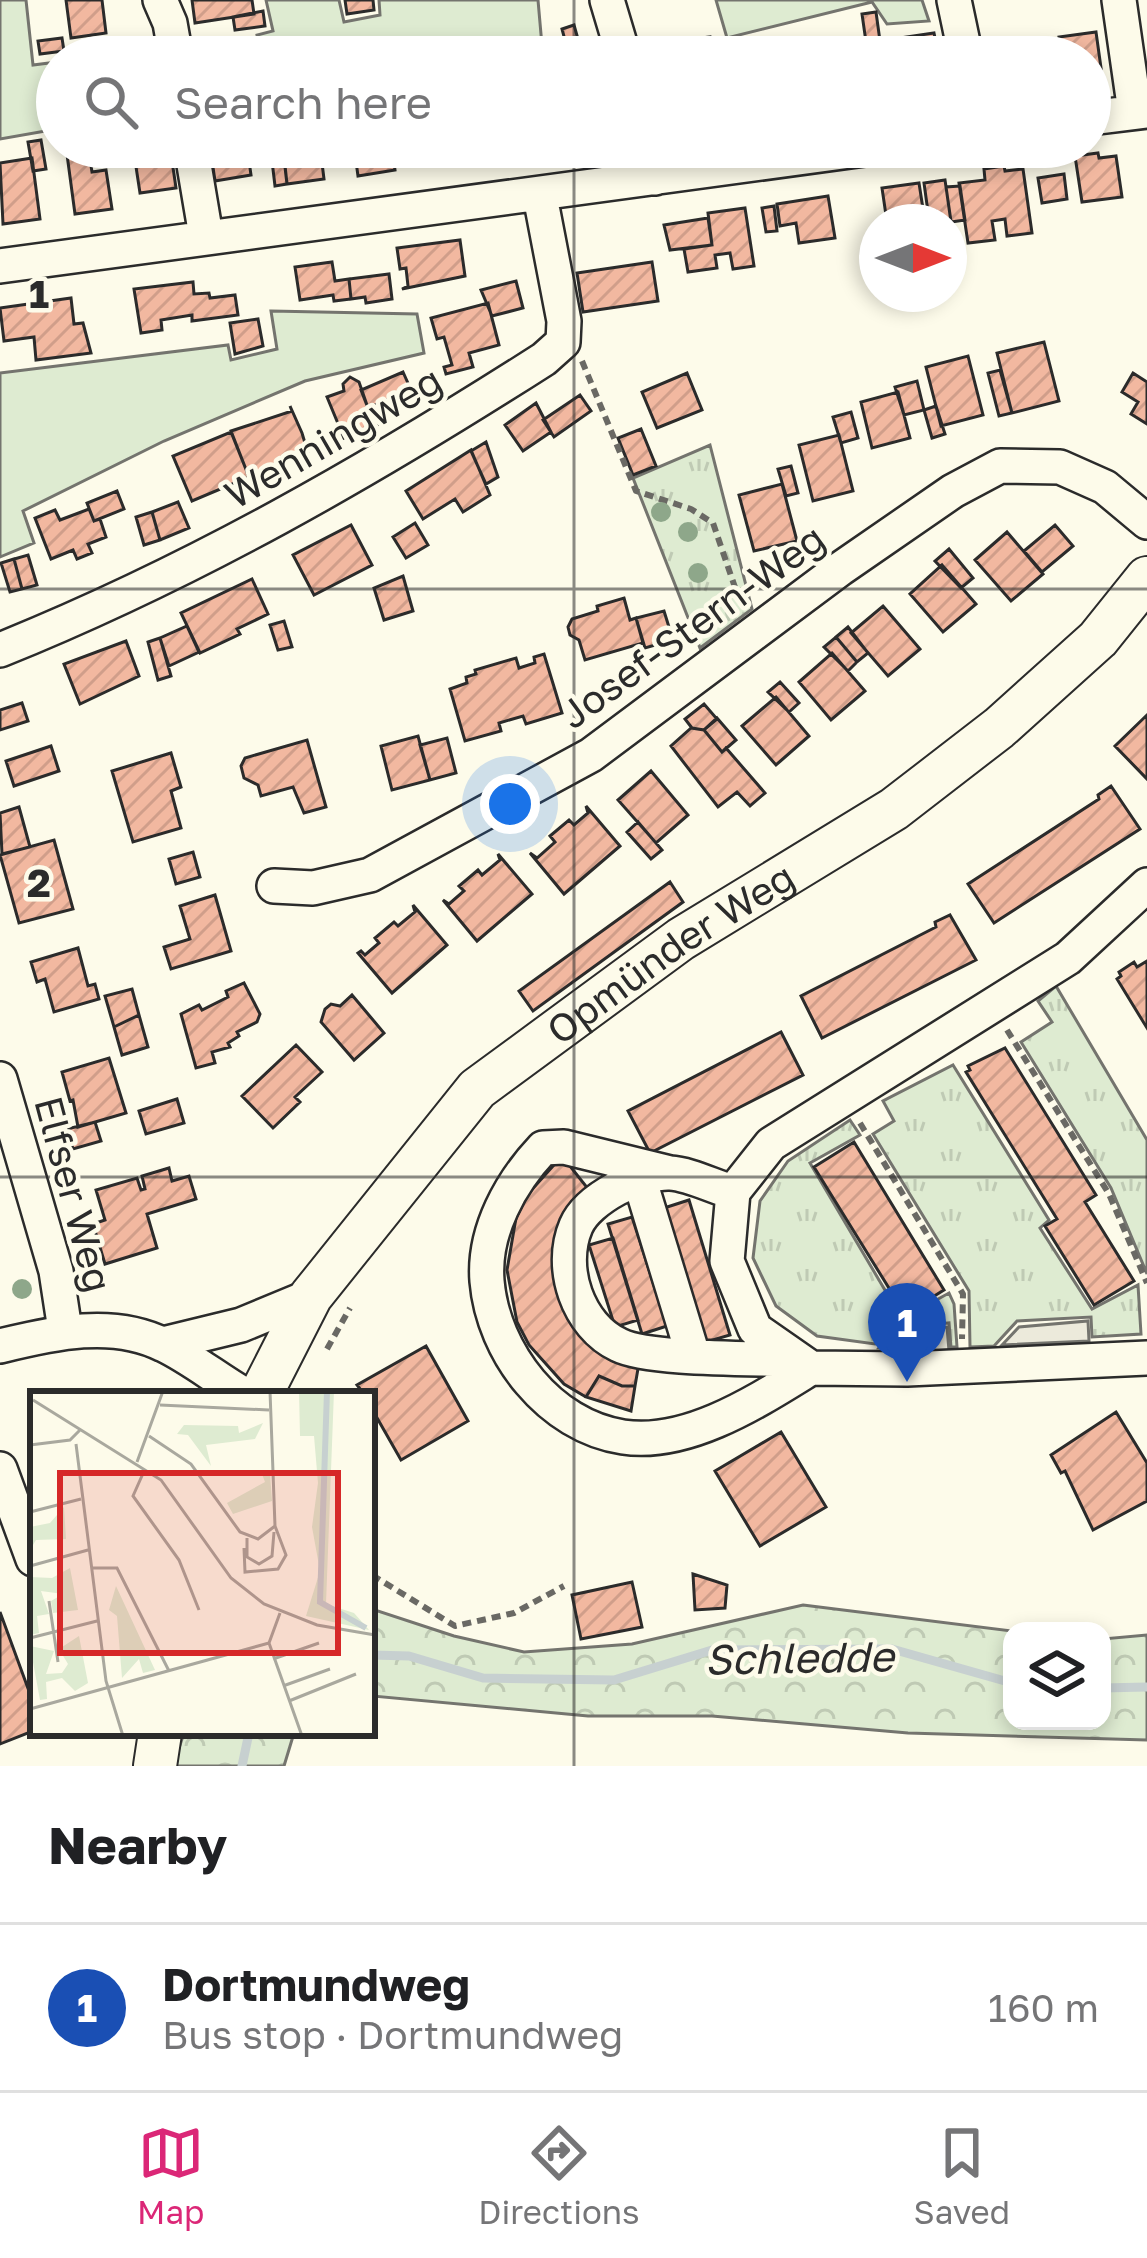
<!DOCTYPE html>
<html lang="en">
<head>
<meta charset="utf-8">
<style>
  :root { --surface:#fff; --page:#f6f6f6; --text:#202124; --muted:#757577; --line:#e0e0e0; --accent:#db2777 }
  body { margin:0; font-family:"Golos Text",sans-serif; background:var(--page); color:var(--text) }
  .controls { position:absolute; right:36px; bottom:36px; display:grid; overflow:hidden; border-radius:24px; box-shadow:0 6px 18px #0003 }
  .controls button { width:108px; height:108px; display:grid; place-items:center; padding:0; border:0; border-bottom:3px solid var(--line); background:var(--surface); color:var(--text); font:60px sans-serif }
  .compass { position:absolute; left:859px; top:204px; width:108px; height:108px; border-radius:50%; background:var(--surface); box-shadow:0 6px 18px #0003; rotate:90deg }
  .you { position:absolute; left:510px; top:804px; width:42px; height:42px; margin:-30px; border:9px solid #fff; border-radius:50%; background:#1a73e8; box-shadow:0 0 0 18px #1a73e833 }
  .badge { display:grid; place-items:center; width:78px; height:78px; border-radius:50%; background:var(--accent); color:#fff; font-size:39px; font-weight:700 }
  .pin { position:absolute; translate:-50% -99px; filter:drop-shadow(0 3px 6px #0008) }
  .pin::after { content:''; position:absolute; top:63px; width:42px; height:36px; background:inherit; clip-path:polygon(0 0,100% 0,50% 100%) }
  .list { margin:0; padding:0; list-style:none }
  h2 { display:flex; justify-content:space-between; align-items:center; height:156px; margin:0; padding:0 48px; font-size:51px }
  h2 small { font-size:39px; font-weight:400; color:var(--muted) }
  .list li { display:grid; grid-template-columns:78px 1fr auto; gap:36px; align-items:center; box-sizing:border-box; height:168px; padding:0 48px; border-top:3px solid var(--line) }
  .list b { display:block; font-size:45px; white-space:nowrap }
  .list p { margin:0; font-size:39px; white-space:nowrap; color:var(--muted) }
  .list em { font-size:39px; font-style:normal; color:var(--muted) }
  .icon { flex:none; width:66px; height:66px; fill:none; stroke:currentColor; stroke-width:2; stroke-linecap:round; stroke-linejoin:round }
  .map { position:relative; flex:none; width:1147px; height:1766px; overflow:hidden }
  .search { position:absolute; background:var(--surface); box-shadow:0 6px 18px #0003; left:36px; right:36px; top:36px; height:132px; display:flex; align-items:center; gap:30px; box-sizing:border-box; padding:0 42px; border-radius:66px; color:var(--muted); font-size:45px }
  .sheet { height:324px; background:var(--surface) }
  nav { display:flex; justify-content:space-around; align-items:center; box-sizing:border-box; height:168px; border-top:3px solid var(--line); background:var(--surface); font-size:33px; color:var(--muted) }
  nav a { display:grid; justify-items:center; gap:6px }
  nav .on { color:var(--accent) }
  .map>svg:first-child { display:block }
  .grass { fill:url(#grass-tufts); stroke:#74746e; stroke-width:3 }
  .forest { fill:url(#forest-crowns); stroke:#74746e; stroke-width:3 }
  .garden { fill:#deebd1; stroke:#74746e; stroke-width:3 }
  .parking { fill:#eceadb; stroke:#74746e; stroke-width:3 }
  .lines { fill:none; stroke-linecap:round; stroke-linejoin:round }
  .stream { stroke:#c7d0d0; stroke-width:9 }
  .building { fill:url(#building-hatch); stroke:#2b2b2b; stroke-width:3 }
  .minor-casing { stroke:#2b2b2b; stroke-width:38 }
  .major-casing { stroke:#2b2b2b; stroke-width:46 }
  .path { stroke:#6a6964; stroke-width:6; stroke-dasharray:9 6; stroke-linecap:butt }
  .minor { stroke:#fdfbea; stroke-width:33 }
  .major { stroke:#fdfbea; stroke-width:42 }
  .tree { fill:#8ea78a }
  .grid { fill:none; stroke:#2b2b2b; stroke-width:3; stroke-opacity:0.55 }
  .labels { text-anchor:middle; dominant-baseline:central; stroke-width:9; stroke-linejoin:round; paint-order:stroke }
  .street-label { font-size:39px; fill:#2b2b2b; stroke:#fdfbea }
  .water-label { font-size:42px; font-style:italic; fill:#2b2b2b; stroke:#fdfbea }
  .inset-river { fill:none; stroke:#c7d0d0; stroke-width:6 }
  .inset-road { fill:none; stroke:#a9a89e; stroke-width:3 }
  .view { fill:#d62828; fill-opacity:0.15; stroke:#d62828; stroke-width:6 }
  .inset-edge { fill:none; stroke:#2b2b2b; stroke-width:6 }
  .grid-label { font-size:39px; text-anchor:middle; font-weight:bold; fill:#2b2b2b; stroke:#fdfbea; stroke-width:9; stroke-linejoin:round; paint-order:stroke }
</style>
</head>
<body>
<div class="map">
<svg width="1147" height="1766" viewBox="0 0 1147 1766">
  <defs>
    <pattern id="grass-tufts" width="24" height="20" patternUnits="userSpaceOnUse" patternTransform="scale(3)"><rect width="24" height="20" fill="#deebd1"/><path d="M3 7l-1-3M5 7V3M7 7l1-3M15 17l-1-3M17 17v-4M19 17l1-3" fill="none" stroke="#bfcab4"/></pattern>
    <pattern id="forest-crowns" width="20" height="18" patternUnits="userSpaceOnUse" patternTransform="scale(3)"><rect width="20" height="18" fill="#deebd1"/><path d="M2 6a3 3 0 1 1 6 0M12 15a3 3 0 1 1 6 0" fill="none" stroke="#bfcab4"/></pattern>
    <pattern id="building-hatch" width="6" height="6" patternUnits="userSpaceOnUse" patternTransform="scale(3)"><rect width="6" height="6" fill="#f2b8a0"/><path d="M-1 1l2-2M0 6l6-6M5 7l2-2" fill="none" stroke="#d09e8a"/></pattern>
  </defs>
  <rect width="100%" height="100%" fill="#fdfbea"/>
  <!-- grass -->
  <path class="grass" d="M710,445L752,609L700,648L633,478Z
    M1056,986L1147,1140V1274L1111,1188L1021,1042L1052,1022L1038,1001Z
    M953,1065L1049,1220L1040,1228L1092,1309L1138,1285L1141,1334L1092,1337L1091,1317L1017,1321L994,1346L970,1347L969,1291L873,1134L894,1121L883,1101Z
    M850,1120L860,1135L810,1163L902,1319L949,1293L954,1304L957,1347H951L949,1323L893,1328L875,1344L817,1336L776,1306L753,1258L760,1201L788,1161Z"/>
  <!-- forest -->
  <path class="forest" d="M803,1605L1012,1631V1721H1102V1639L1147,1635V1740L908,1733L712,1716H588L372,1696V1609L454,1636L524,1652L632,1644Z
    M184,1733H294L284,1766H173Z"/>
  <!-- garden -->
  <path class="garden" d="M0,0H26L33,65L57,62V129L0,139Z
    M266,0H339L344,22L380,15L379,0H538L543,57H261L257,35L273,31Z
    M716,0H922L929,21L887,24L872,2L727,38Z
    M271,311L417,314L424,353L305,381L164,441L23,511L34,543L0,557V373L228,345L231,360L277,349Z"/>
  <!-- parking -->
  <path class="parking" d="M1088,1321L1089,1341L1002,1345L1019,1327Z
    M947,1327L949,1351L879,1348L894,1329Z"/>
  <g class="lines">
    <!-- stream -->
    <path class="stream" d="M372,1655L409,1656L483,1678L614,1680L712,1650L892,1649L1012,1683
      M1102,1688L1147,1687
      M242,1766L249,1733"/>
  </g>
  <!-- building -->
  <path class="building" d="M66,0H102L106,33L71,38Z
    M192,0H252L254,14L195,23Z
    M345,0H373L374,10L347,14Z
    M263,11L265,26L235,30L233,17Z
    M876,12L880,41L866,42L862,14Z
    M574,25L583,57H554L553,46L566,44L562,29Z
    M1096,32L1102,75L1090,77V57H1062L1059,37Z
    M934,33L939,57H896L893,39Z
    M710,37L712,57H669L667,42Z
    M62,38L64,51L40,54L38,41Z
    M861,43L863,57H815L814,51Z
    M41,140L46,169L33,171L28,142Z
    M66,147H88L92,172L106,170L112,209L75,214Z
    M133,147H170L176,188L140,193Z
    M210,147H247L251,175L215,181Z
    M283,147H320L324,179L287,184Z
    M354,147H392L395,170L358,176Z
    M430,147H467L469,160L432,165Z
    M481,147H510L511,154L482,158Z
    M1098,153L1099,158L1116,156L1122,197L1082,202L1075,156Z
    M32,158L40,219L3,224L0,163Z
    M284,159L287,184L275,186L272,161Z
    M1004,166L1005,171L1023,169L1032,233L1007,236L1005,219L992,221L995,240L968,243L959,183L985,180L984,169Z
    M1064,174L1067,199L1042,203L1038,178Z
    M945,180L953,235L949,236V222H936L935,211L928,212L924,183Z
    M919,183L925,222H887L882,188Z
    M960,186L965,220L951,222L946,187Z
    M828,196L835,238L799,243L796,223L780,226L777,204Z
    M774,206L777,231L766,232L762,208Z
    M745,208L754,266L733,269L730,253L715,255L717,268L688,272L684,249L712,245L708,213Z
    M708,218L712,245L670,250L664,225Z
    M460,240L465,276L402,289L408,286L406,268L400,269L397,248Z
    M332,262L335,281L349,279L351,299L334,301L333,295L300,300L295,267Z
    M652,262L658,301L583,312L577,273Z
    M389,274L392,299L366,303L365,297L351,299L349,279Z
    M516,281L523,308L492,316L481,290Z
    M193,282L194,294L209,293L210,298L235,295L238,315L192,321V315L161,320L162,330L141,333L134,289Z
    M71,298L74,324L83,323L91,353L36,360L34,337L4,341L0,308Z
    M488,303L499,345L469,353L473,367L446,374L444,367L452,365L444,337L437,339L431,318Z
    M258,319L263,346L235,354L230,323Z
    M1044,342L1059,401L1012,413L997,353Z
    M968,356L983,415L941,426L926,367Z
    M1000,370L1012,413L999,416L988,373Z
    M403,372L411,390L368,408L361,390Z
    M687,373L702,410L657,428L642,392Z
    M1133,373L1147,382V424L1131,414L1138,402L1122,392Z
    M350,377L359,382L368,408L373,406L380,424L344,438L327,397L344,391L343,384Z
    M917,381L924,410L904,415L895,387Z
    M898,392L910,438L872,448L861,402Z
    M580,395L591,411L554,437L543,420Z
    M536,403L551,432L523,451L505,425Z
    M290,406L302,433L308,453L249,477L231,431L292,411Z
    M936,406L945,434L932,438L924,410Z
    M851,412L858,438L841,443L833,417Z
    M641,429L656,466L633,475L618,438Z
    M231,432L249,477L192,501L173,456Z
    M839,435L853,491L813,501L799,445Z
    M486,442L498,477L486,484L471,451Z
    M471,450L490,495L463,512L455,499L423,519L406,491Z
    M791,466L798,493L786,496L778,469Z
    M782,484L797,541L754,551L739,495Z
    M117,491L124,509L94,521L87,503Z
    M178,502L189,528L160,540L152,512Z
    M89,509L94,521L100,519L106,537L88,544L92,553L77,559L73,550L51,559L35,518L55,510L60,520Z
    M152,512L160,540L144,545L136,517Z
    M415,523L428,545L406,558L393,537Z
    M351,525L372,565L314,595L293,555Z
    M1055,525L1073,546L1042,572L1024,551Z
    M1007,532L1043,574L1011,601L975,560Z
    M949,549L973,578L961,588L935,561Z
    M28,555L37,585L22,589L14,559Z
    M14,559L22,589L10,592L1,563Z
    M942,565L976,604L943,632L910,594Z
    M403,576L413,611L384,620L374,588Z
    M252,579L268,614L237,629L240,634L200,653L181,613Z
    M624,598L630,620L636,618L643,643L585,660L579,640L570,635L568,627L572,619L598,611L597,606Z
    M883,606L920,649L888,676L851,633Z
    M664,611L673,640L645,648L636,618Z
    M284,621L292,647L278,650L270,625Z
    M187,626L199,652L169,666L160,638Z
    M848,627L868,653L857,662L836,637Z
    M836,637L857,662L848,671L824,647Z
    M160,638L171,676L158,680L148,642Z
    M126,641L139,676L80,704L64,664Z
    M832,653L865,691L831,720L799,682Z
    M544,654L562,713L526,724L523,716L499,723L501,731L465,741L450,689L467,683L466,677L476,674L475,670L516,658L519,668L535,663L534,657Z
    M780,682L799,703L789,712L768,692Z
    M776,697L809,736L776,765L742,726Z
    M22,703L28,721L0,730V710Z
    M704,704L717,719L704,730L692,728L685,719Z
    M1147,715V779L1115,746Z
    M717,718L736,740L722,752L704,730Z
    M691,728L704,730L722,752L726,748L765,793L750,806L737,792L718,807L671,746Z
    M418,736L430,780L392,790L381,746Z
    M447,738L456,773L430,780L420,745Z
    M307,740L326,807L304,813L293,787L261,796L258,785L244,778L241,766L245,758Z
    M51,746L59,771L14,786L6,761Z
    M171,753L181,787L171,791L181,828L133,842L112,771Z
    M651,771L688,815L656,843L618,800Z
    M1111,786L1140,829L994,923L968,884L1099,799L1098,795Z
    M586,806L620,846L564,894L530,853L537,858L555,842L550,836L569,820L574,825L588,813Z
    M19,807L30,847L2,854L0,813Z
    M638,822L662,850L651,859L627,832Z
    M54,840L73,909L19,923L0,855Z
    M193,852L200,877L176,884L169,859Z
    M498,854L532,894L477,941L443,900L449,904L464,891L459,886L478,870L482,875L500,860Z
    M670,882L683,902L533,1011L519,991Z
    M215,895L231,951L171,969L164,947L190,939L180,906Z
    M413,905L447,945L392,993L358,953L361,951L365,955L379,943L375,938L394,922L398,926L415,912Z
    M950,915L976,960L822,1038L801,996L936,927L935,922Z
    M78,948L88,986L95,984L99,999L54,1012L45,979L37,982L31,962Z
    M1147,961V1028L1117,979L1121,976L1119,972L1134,962L1137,967Z
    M244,983L260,1014L257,1022L237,1032L239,1036L228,1043L230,1047L212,1052L215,1063L196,1068L181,1014L199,1005L202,1010L228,997L226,991Z
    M132,989L139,1015L114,1027L105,996Z
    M352,995L384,1033L354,1060L321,1022L325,1009L331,1004L340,1006Z
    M139,1015L148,1047L122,1055L114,1027Z
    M781,1032L803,1075L650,1153L628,1111Z
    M296,1045L322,1072L295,1097L300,1102L273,1128L242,1096Z
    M1005,1048L1096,1195L1085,1202L1134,1281L1094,1305L1045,1226L1057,1219L966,1072L970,1070L968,1066Z
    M109,1058L126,1113L78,1127L73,1100L70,1101L62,1072Z
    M177,1099L184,1123L146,1134L139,1111Z
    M95,1122L101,1141L73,1149L67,1129Z
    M854,1142L944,1290L905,1314L814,1167Z
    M562,1156L593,1195L565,1312L639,1363L635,1386H622L599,1376L586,1397L564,1384L529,1345L517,1322L507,1270L516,1218L527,1195Z
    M169,1168L172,1181L189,1176L196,1199L147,1214L157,1248L105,1264L93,1224L105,1220L96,1190L137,1178L141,1190L145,1189L142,1176Z
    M689,1200L730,1335L706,1342L664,1208Z
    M632,1217L667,1326L642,1334L608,1224Z
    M613,1238L638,1320L615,1327L589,1245Z
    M426,1346L468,1421L401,1460L372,1409V1394H364L357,1385Z
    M599,1376L622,1386H635L631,1411L586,1397Z
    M1116,1412L1147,1463V1501L1093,1530L1065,1471L1061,1473L1051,1455Z
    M781,1432L826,1507L760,1546L715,1471Z
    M693,1574L727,1585L725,1608L695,1610Z
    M632,1582L642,1627L581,1639L572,1595Z
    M0,1612L33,1702V1731L0,1744Z"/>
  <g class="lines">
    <defs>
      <path id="minor" d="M160,0L170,23L176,57
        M607,0L624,57
        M954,0L966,57
        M1119,0L1135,112
        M1090,118L1147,111
        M191,147L206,236
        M650,147L655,178
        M0,266L880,147
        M0,650C193,572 369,471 544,359L563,342L564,321L540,196
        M1147,885L1068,958L771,1144L733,1192L727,1261L755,1329L811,1368L907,1369L1147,1358
        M274,886L313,888L370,875L591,755L840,569L953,491L1000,466L1060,467L1105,487L1147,522
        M0,1079L56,1271L65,1330
        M670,1173L564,1147L543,1148C511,1182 483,1231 487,1281C493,1353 550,1426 623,1437C688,1447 759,1400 811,1368
        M640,1181L693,1355
        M733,1192C714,1187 690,1174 670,1173C641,1172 588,1198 576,1226C558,1268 578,1326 619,1345C649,1360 757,1358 795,1360
        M163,1344L241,1325L311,1296
        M0,1346C53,1333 113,1319 164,1345C191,1358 217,1379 243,1394
        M0,1469L33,1559"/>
      <g id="major">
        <path id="s1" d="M261,1394L311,1296L477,1089L681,939L894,809L999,728L1098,639L1147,578"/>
        <path d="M155,1766L160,1733"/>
      </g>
    </defs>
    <!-- minor casing -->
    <use href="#minor" class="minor-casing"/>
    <!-- major casing -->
    <use href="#major" class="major-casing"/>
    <!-- path -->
    <path class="path" d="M582,361L636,491L691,509L713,523L741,605
      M1007,1030L1109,1194L1147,1283
      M860,1123L963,1294L962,1339
      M327,1349L350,1308
      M372,1575L455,1626L514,1613L564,1586"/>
    <!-- minor -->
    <use href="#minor" class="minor"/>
    <!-- major -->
    <use href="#major" class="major"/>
  </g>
  <!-- trees -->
  <g class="tree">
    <circle cx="661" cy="512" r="10"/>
    <circle cx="688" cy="532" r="10"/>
    <circle cx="698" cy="573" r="10"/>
    <circle cx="22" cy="1289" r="10"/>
  </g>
  <!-- grid -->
  <path class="grid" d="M574,0V57M574,147V1766M0,589H1147M0,1177H1147"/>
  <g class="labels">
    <!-- street labels -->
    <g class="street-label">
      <text transform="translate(333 437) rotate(-30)">Wenningweg</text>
      <text transform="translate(692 626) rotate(-36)">Josef-Stern-Weg</text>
      <text stroke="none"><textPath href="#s1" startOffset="612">Opmünder Weg</textPath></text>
      <text transform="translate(74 1194) rotate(75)">Elfser Weg</text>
    </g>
    <!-- water labels -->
    <g class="water-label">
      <text transform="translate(799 1657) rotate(-1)">Schledde</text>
    </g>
  </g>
  <!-- overview -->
  <g transform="translate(30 1391)">
    <rect width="345" height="345" fill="#fdfbea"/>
    <path d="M232,83H240L242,110L203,123L197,112L235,91Z" fill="#deebd1"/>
    <path d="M269,0H304L296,213L324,222L339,239L276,225L290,180L282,136L288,92L284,45H270Z" fill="#deebd1"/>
    <path d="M233,32L225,48L176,54L181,75L158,44L147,43L154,34L208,35L209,42ZM34,116L36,148L6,149L0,159V136L20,132ZM40,177L48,219L23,222L21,210L33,203L11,200L19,223L7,225L9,242L0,244V186L22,187ZM86,195L125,279L113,282L109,268L92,287L87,225L79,219ZM49,245L58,292L45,300L32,287L16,291L17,308L10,309L0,255L24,260L16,283L32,282L38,273L29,258Z" fill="#deebd1"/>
    <path class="inset-river" d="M297,0L290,211L336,237"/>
    <path class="inset-road" d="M3,9L131,89L201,187L234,213L287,234L345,244M130,14L239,19M119,45L161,73L210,141L228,148L245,135L240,0M46,53L76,290L93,345M0,54L40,49L50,39M107,71L133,0M115,78L103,105L149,169L169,219M0,121L51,108M217,147V166L229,173L242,165L244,141M214,157L215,181L248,178L256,164L245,135M0,175L58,159M61,177H87L139,280M19,210L28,271M250,222L239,252L272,345M0,247L67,230M243,268L289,252M253,295L300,278M259,310L326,283M0,318L239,252"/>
    <path class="view" d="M30,82H308V262H30Z"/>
    <rect width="345" height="345" class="inset-edge"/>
  </g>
  <g class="grid-label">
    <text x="39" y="308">1</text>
    <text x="39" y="897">2</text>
  </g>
</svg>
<div class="controls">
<button><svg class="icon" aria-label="layers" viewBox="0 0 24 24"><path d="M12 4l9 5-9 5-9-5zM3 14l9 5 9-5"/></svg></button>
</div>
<svg class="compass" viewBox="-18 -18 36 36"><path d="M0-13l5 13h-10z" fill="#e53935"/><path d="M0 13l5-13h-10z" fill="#757577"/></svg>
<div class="you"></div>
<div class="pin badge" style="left:907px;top:1382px;background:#1a4fb4">1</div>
<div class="search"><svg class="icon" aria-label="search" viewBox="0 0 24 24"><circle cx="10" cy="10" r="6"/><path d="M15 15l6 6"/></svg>Search here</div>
</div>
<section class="sheet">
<h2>Nearby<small></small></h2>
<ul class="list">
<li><span class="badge" style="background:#1a4fb4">1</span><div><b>Dortmundweg</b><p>Bus stop · Dortmundweg</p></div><em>160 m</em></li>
</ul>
</section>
<nav>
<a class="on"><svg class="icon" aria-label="map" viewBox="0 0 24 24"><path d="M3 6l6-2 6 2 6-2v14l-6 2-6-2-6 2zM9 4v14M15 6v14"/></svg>Map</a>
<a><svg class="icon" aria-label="directions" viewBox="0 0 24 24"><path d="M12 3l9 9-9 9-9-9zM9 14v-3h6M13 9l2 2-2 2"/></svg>Directions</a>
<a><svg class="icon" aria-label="saved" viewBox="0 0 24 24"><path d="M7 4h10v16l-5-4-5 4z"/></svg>Saved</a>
</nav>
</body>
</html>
